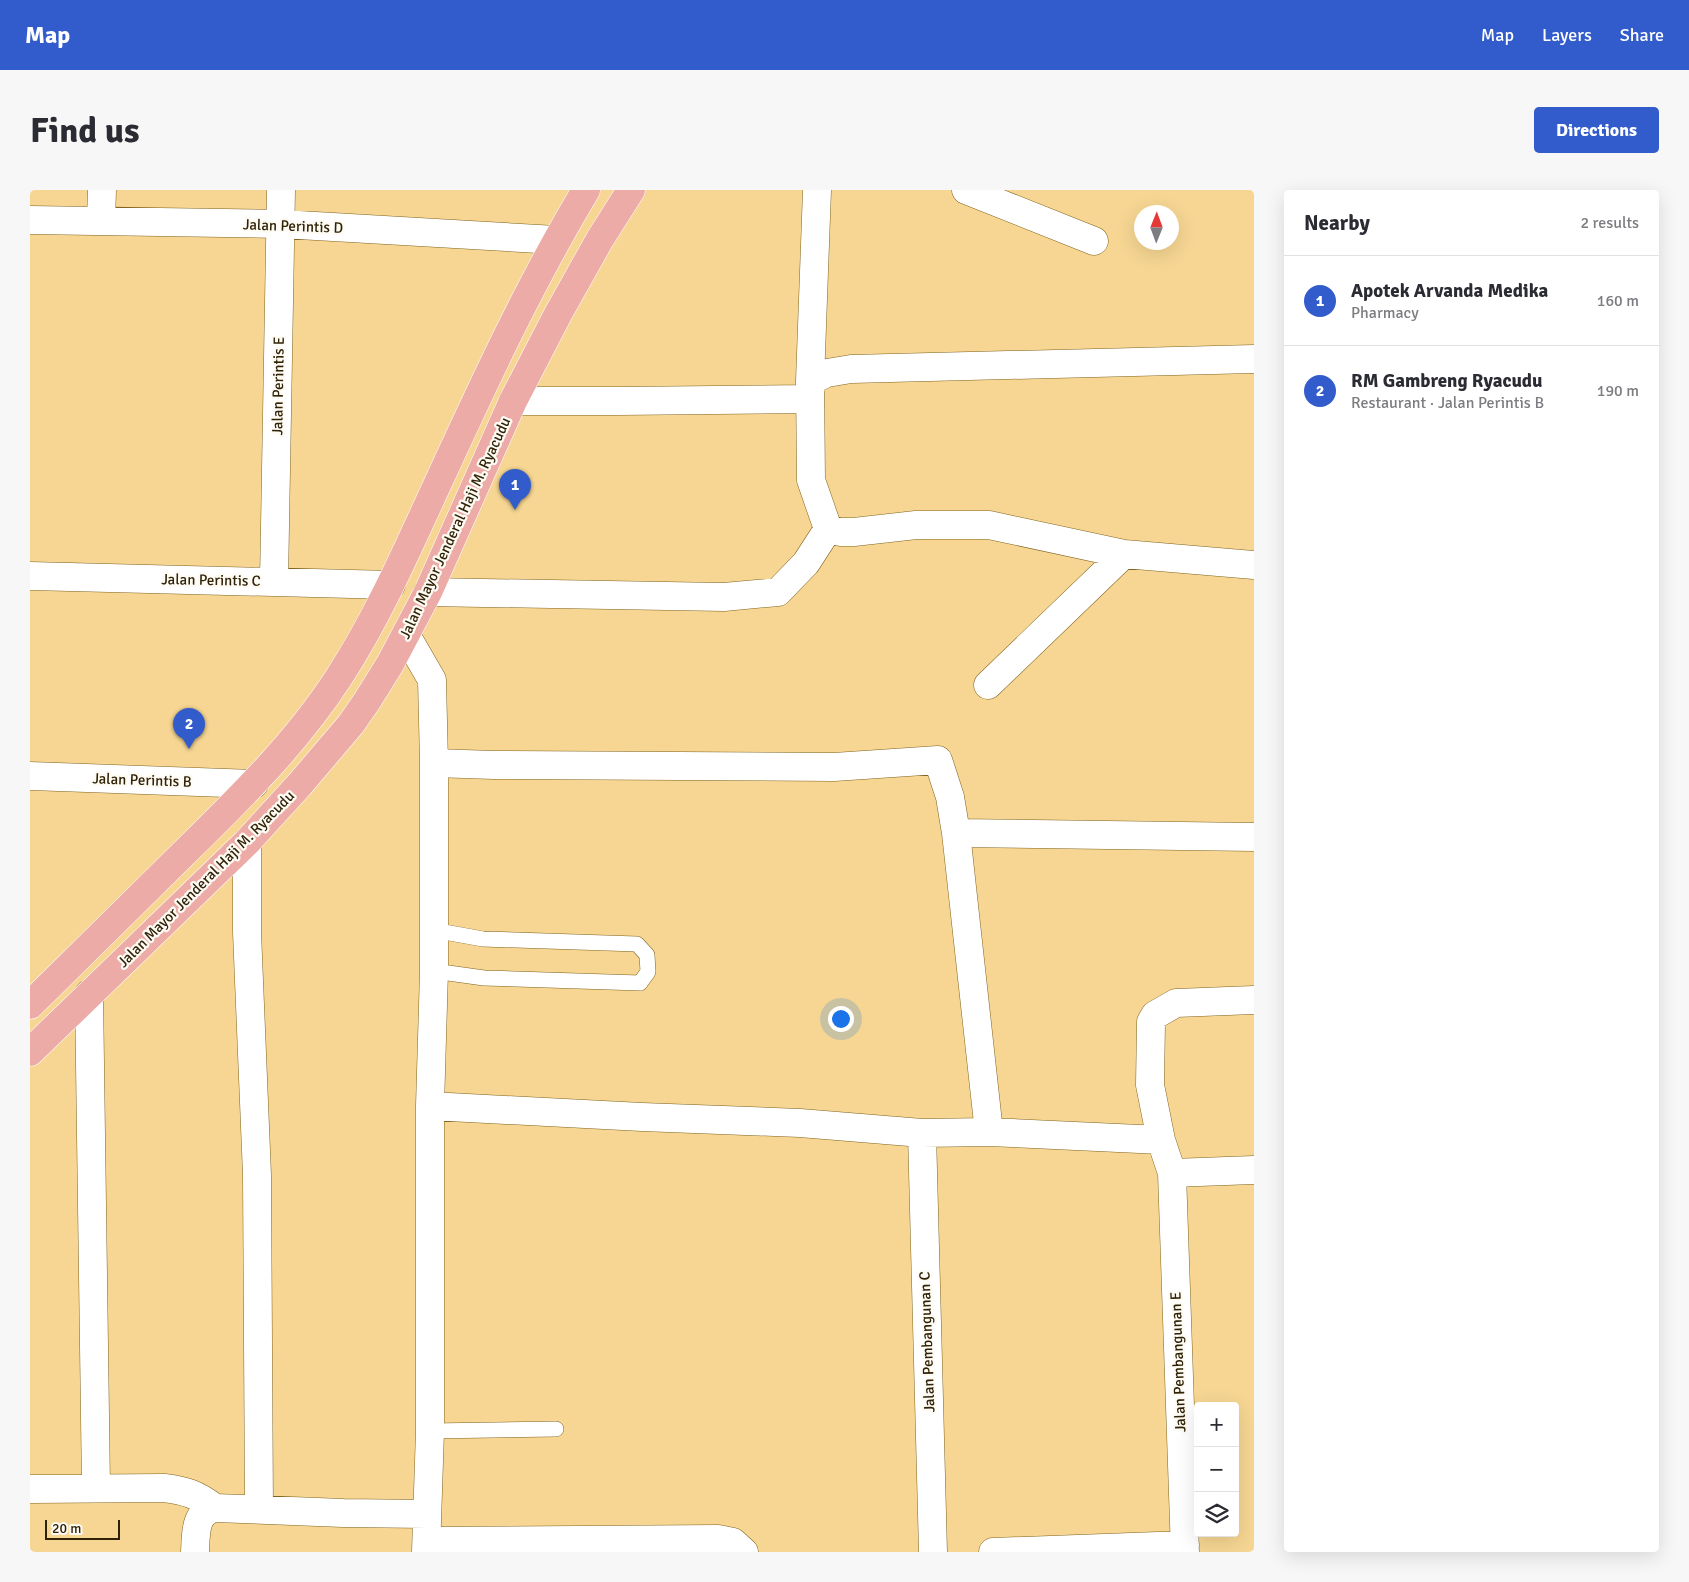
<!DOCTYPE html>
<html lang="en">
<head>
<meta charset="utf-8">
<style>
  :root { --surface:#fff; --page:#f7f7f7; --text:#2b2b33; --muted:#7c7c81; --line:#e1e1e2; --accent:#325ccc }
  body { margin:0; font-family:Signika,sans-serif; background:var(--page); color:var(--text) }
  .controls { position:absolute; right:15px; bottom:15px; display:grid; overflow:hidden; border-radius:5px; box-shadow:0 5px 20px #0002 }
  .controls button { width:45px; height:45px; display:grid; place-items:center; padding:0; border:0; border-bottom:1px solid var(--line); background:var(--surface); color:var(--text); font:25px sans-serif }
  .compass { position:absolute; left:1104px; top:15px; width:45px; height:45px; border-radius:50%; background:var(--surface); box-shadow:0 5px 20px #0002; rotate:1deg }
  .scale { position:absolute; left:15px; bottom:12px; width:75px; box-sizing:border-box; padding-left:5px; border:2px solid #2f2206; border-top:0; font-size:14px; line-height:18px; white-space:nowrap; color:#2f2206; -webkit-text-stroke:4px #fefbf4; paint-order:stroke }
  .you { position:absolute; left:810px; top:828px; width:18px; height:18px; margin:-12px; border:4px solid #fff; border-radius:50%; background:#1a73e8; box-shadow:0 0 0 8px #1a73e833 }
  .badge { display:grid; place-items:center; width:32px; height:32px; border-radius:50%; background:var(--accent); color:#fff; font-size:16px; font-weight:700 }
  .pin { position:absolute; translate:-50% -41px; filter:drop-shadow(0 1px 2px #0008) }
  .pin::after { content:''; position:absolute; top:26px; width:18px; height:15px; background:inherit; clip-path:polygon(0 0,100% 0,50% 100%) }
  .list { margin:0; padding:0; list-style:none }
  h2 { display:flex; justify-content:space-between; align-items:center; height:65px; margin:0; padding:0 20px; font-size:21px }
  h2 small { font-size:16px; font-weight:400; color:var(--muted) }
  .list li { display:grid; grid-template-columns:32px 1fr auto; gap:15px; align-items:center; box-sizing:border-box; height:90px; padding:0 20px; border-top:1px solid var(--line) }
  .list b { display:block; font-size:19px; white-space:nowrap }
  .list p { margin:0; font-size:16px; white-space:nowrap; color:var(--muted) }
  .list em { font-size:16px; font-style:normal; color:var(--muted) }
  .icon { flex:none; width:28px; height:28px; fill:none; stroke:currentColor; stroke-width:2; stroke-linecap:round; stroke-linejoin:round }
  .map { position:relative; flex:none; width:1224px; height:1362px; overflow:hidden; border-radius:5px }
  header { display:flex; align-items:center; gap:30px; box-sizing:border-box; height:70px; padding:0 25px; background:var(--accent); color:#fff }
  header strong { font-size:24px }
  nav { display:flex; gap:28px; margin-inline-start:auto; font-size:18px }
  .intro { display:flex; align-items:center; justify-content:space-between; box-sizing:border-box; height:120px; padding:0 30px }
  h1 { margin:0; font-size:35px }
  .button { padding:12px 22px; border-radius:5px; background:var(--accent); color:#fff; font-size:18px; font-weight:700 }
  main { display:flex; gap:30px; padding:0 30px }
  aside { flex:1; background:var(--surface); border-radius:5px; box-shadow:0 5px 20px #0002 }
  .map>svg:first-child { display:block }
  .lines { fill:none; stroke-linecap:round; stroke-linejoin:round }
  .lane-casing { stroke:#81641f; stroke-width:16 }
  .street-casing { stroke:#81641f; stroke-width:29 }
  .primary-casing { stroke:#fff; stroke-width:29 }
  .lane { stroke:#fff; stroke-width:15 }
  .street { stroke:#fff; stroke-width:28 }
  .primary { stroke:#edaba7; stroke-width:28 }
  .labels { text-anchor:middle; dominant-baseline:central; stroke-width:4.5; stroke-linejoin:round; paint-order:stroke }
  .street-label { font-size:15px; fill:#2f2206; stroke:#fefbf4 }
</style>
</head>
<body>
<header>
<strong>Map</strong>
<nav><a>Map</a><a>Layers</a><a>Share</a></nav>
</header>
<div class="intro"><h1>Find us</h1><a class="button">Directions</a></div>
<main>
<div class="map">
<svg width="1224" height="1362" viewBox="0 0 1224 1362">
  <rect width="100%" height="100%" fill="#f6d692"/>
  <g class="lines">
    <defs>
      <path id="lane" d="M403,740L453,749L607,754L617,765L618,782L610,793L454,788L404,781
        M400,1241L526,1239"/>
      <path id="street" d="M787,0L780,191L781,290L798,339
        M936,0L1064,51
        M0,30L251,34L526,50
        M71,31L72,0
        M780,191L797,183L821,179L1224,169
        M483,211H588L780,209
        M0,386L361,395
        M244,392L251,0
        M398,402L694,407L748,402L776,373L798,339L810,342H824L886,335H959L1094,364L1224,375
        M376,445L402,490L404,573V781L400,916V1241L396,1362
        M958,495L1094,364
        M404,573L464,575L804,577L908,570L920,607L926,643L959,942
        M0,586L224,594
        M926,643L1224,647
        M217,652V742L227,985L229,1319
        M59,804L66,1297
        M400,916L612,927L770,933L892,943L959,942L1131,950L1142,983L1224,980
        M892,943L903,1362
        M1131,950L1120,895L1121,832L1125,825L1146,813L1224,810
        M1142,983L1155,1362
        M0,1299L134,1298C157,1301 166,1304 185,1318
        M397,1351L688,1349L703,1352L714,1362
        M165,1362C166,1345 164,1322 185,1318L313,1323L397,1324
        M963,1362L1155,1355"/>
      <path id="primary" d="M0,815C52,763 105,712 157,660C212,606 267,552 309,487C348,427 377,360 407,295C453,195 499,95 556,0
        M0,862L217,652L270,594L321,534L337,511L360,474L398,402L483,211L528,124L570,49L601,0"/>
    </defs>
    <!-- lane casing -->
    <use href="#lane" class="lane-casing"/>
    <!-- street casing -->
    <use href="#street" class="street-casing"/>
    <!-- primary casing -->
    <use href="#primary" class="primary-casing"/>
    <!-- lane -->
    <use href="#lane" class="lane"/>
    <!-- street -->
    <use href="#street" class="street"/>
    <!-- primary -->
    <use href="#primary" class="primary"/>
  </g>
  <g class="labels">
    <!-- street labels -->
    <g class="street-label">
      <text transform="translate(263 36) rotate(2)">Jalan Perintis D</text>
      <text transform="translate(248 196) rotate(-89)">Jalan Perintis E</text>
      <text transform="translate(425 338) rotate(-65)">Jalan Mayor Jenderal Haji M. Ryacudu</text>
      <text transform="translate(181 390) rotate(1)">Jalan Perintis C</text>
      <text transform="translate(112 590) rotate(2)">Jalan Perintis B</text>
      <text transform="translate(176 689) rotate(-45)">Jalan Mayor Jenderal Haji M. Ryacudu</text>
      <text transform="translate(897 1152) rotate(-92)">Jalan Pembangunan C</text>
      <text transform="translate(1148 1172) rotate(-92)">Jalan Pembangunan E</text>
    </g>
  </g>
</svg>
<div class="controls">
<button>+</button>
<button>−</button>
<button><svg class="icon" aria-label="layers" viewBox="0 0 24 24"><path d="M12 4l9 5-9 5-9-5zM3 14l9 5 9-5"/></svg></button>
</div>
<svg class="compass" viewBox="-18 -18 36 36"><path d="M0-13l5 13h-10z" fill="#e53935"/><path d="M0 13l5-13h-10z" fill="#7c7c81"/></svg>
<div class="scale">20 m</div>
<div class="you"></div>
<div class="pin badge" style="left:485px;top:320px">1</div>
<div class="pin badge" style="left:159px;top:559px">2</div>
</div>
<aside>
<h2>Nearby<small>2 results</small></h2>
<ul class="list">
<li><span class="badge">1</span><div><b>Apotek Arvanda Medika</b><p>Pharmacy</p></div><em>160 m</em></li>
<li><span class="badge">2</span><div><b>RM Gambreng Ryacudu</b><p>Restaurant · Jalan Perintis B</p></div><em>190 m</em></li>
</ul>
</aside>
</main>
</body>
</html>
